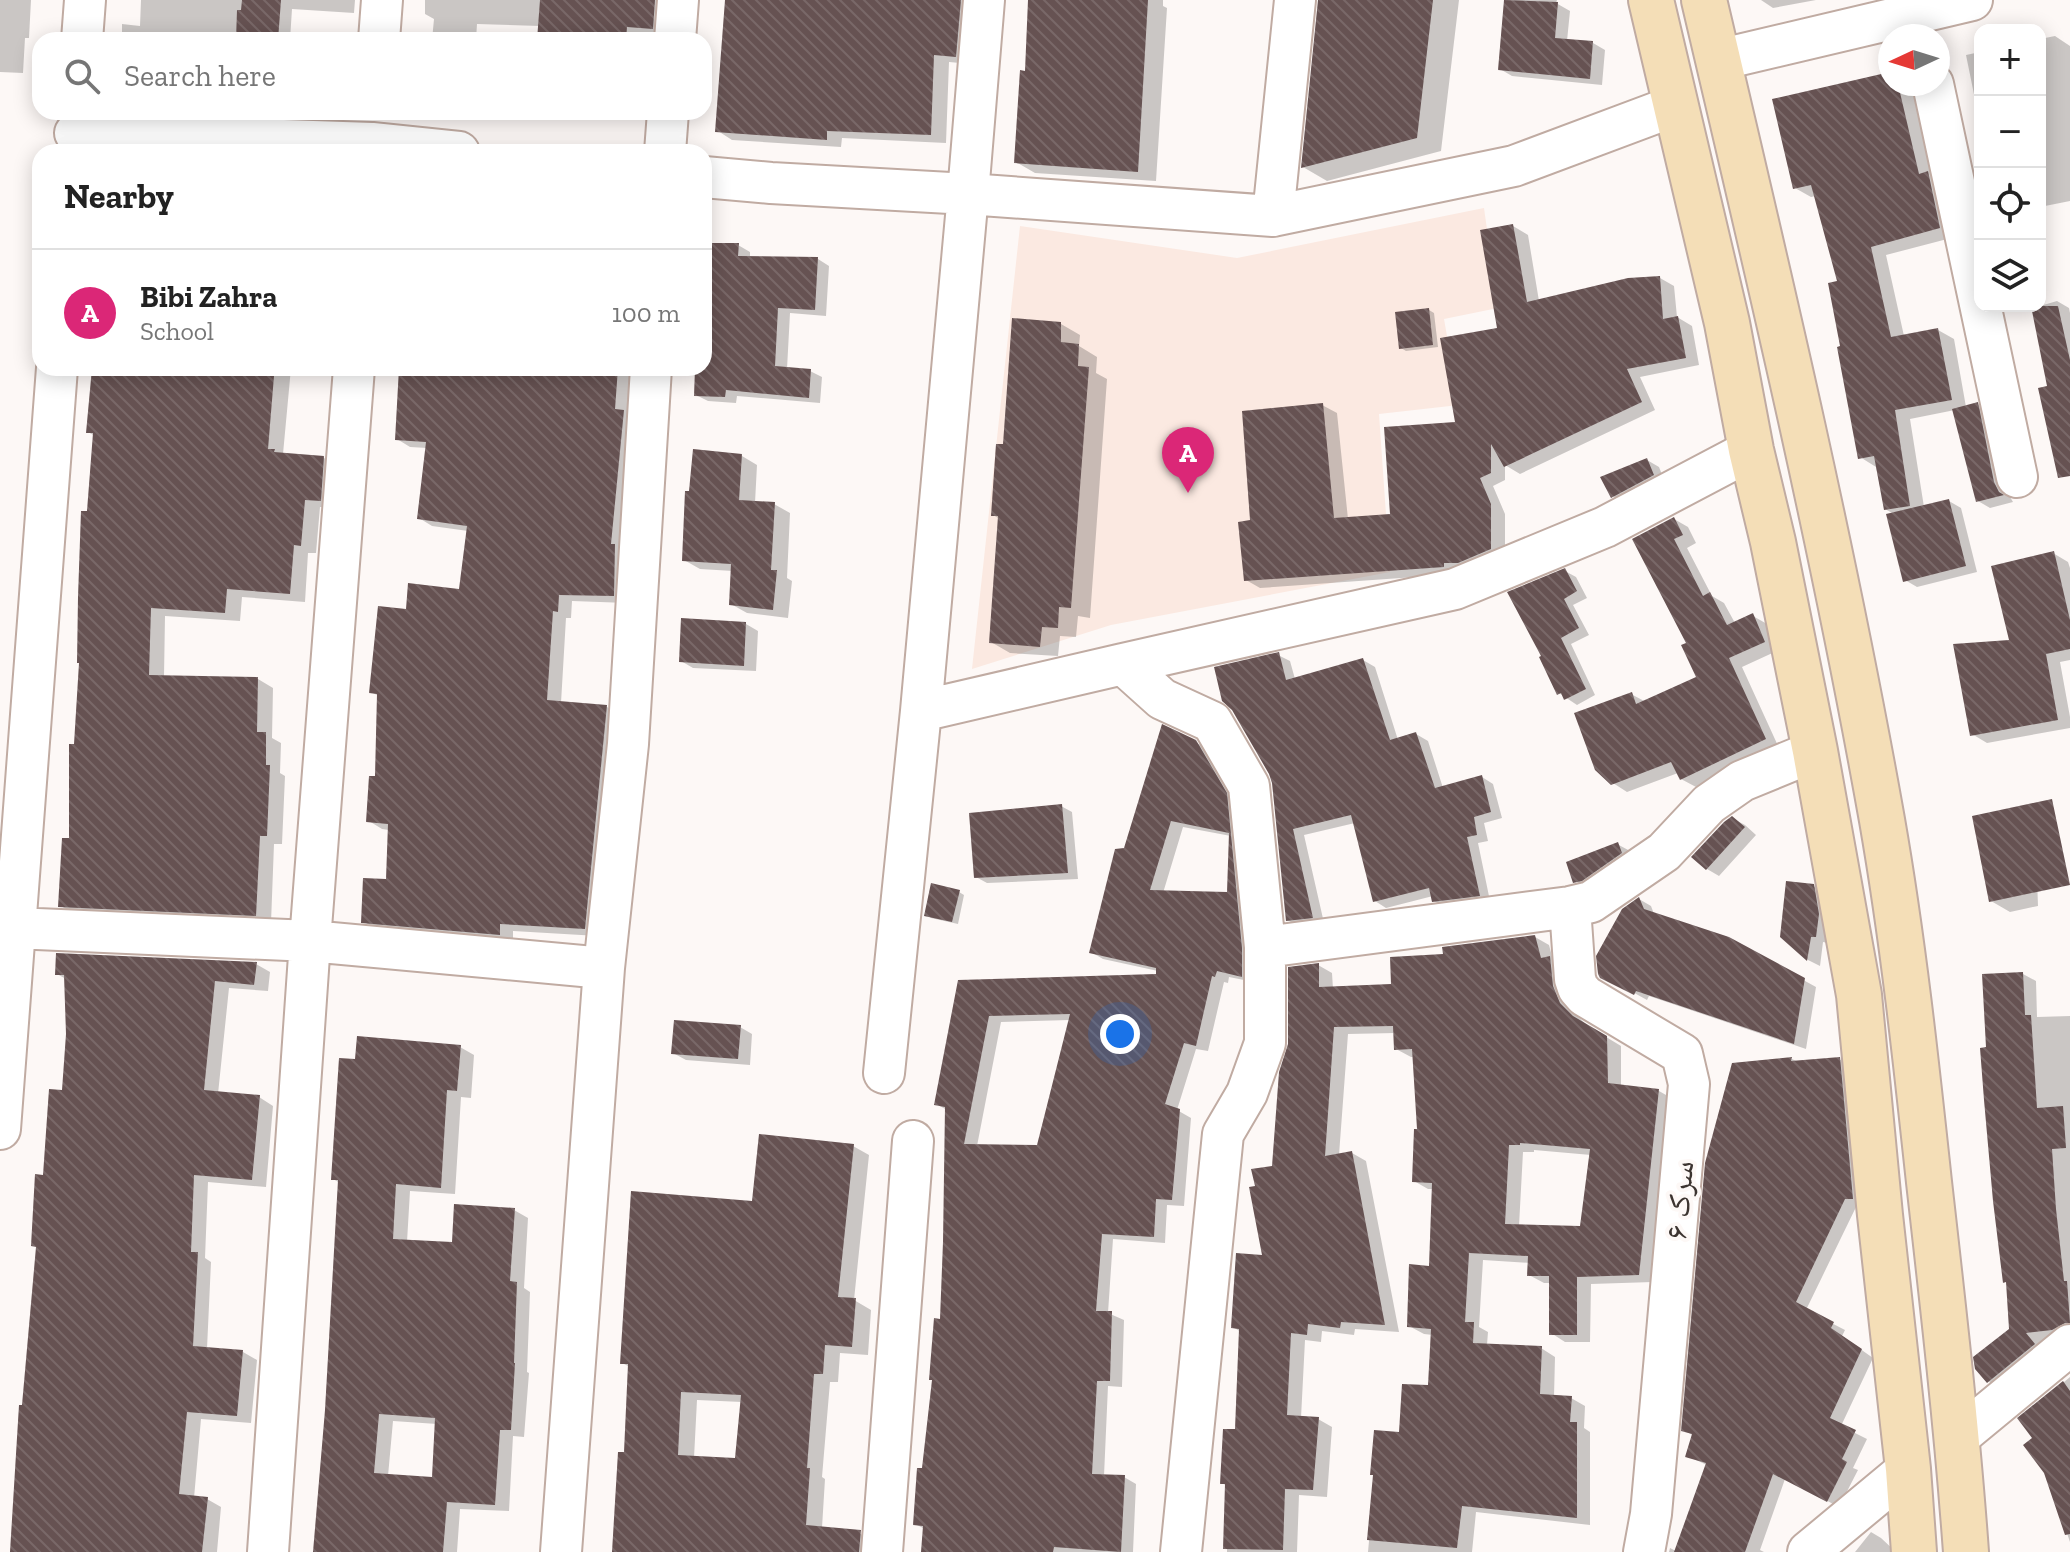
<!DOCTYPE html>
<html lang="en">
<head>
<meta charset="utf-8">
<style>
  :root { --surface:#fff; --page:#f6f6f6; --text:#222; --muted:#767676; --line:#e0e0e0; --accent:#db2777 }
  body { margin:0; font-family:"Zilla Slab","Noto Naskh Arabic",serif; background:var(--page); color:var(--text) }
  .controls { position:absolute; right:24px; top:24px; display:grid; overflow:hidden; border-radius:16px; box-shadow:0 4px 20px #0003 }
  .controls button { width:72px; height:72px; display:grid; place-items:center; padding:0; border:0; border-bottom:2px solid var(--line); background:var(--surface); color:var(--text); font:40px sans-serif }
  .compass { position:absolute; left:1878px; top:24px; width:72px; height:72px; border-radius:50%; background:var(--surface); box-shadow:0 4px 20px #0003; rotate:266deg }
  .you { position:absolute; left:1120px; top:1034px; width:28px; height:28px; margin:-20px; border:6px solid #fff; border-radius:50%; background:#1a73e8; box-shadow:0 0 0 12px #1a73e833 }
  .badge { display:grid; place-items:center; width:52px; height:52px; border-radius:50%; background:var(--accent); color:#fff; font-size:26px; font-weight:700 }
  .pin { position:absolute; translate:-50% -66px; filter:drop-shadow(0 2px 4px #0008) }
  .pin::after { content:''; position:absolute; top:42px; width:28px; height:24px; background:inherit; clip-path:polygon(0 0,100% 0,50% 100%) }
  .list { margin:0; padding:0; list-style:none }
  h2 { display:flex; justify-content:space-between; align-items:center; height:104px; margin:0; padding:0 32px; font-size:34px }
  h2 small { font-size:26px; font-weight:400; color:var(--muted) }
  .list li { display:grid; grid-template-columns:52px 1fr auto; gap:24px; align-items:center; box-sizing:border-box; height:128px; padding:0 32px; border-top:2px solid var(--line) }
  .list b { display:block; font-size:30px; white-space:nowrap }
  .list p { margin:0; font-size:26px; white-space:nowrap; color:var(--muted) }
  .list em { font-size:26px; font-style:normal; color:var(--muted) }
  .icon { flex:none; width:44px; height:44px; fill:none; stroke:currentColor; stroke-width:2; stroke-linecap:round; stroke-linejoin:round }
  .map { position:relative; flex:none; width:2070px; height:1552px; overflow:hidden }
  .search { position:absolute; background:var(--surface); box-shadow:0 4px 20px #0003; left:32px; top:32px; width:680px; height:88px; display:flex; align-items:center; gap:20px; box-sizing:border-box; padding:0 28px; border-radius:24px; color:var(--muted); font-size:30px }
  .panel { position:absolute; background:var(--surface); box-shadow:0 4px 20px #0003; left:32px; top:144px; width:680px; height:232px; border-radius:24px }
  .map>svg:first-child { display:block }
  .built { fill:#fbe9e1 }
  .shadow { fill:#0003; fill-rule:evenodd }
  .building { fill:url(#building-back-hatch); fill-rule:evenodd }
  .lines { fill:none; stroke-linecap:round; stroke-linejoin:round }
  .street-casing { stroke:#c0aba2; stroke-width:44 }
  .secondary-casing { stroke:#c0aba2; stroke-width:48 }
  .street { stroke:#fff; stroke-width:40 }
  .secondary { stroke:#f4deb7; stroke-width:44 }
  .labels { text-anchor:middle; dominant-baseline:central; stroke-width:8; stroke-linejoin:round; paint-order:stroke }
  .street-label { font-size:32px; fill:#3c3430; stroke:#fdf8f6 }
</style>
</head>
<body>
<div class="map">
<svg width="2070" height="1552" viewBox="0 0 2070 1552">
  <defs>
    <pattern id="building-back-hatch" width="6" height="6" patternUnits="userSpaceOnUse" patternTransform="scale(2)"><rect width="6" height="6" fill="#665252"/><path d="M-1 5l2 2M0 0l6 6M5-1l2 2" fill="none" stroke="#796868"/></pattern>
  </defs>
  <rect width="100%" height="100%" fill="#fdf8f6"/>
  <!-- built -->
  <path class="built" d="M1484,208L1498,308L1444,319L1459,405L1379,414L1390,572L1111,625L972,669L1020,226L1237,258Z"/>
  <!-- shadow -->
  <path class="shadow" d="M0,0H31L29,38H25L23,73L0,72Z
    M141,0H355L354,13L292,9L290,40H122V24L140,26Z
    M425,0H672L667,36L642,34L641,40H539L540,26L477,24L476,40H432L434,19L425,14Z
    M728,0H978L971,64L949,62L946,143L842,138L841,147L732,140L718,131Z
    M1030,0H1163V6L1167,8L1156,181L1035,173L1016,162L1027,73Z
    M1320,0H1459L1441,151L1327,181L1303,167Z
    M1507,0H1557L1556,3L1570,11L1567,41L1593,43L1605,50L1602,85L1512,76L1500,69Z
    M1761,0H1816L1773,8Z
    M2055,36L2070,46V201L2040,207V39Z
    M1980,52V124L1966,55Z
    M1890,74V84H1911L1932,176L1955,237L1886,255L1904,336L1938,330L1954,339L1966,407L1977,404L1989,411L2006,490L2013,502L1990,508L1978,501L1955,410L1910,419L1924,507L1949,501L1961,508L1977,572L1917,587L1905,580L1894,514L1885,509L1876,467L1860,457L1843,348L1839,283L1816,196L1811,197L1795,188Z
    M1513,226L1528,235L1539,301L1660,278L1674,286L1677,317L1692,326L1699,365L1640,377L1655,410L1520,474L1505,465V480L1493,486L1505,514V557L1458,574L1260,588L1246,580L1252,522L1322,405L1337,413L1348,519L1392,516L1457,424L1499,329Z
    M738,245L750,252V258L818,259L829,266L826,316L790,313L787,369L810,371L822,377L820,403L737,396L736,403L708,401L696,395L697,368H704V319H707Z
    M2057,301L2069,308L2070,313V370L2040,306Z
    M1429,310L1434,313L1438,347L1406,351L1401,348Z
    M1061,324L1080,335L1079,346L1097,357L1096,373L1107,379L1090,618L1078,616L1076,637L1060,636L1058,656L1010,653L991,642L1000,519L993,515L1005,446Z
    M94,368H291L283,454L324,458L339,467L336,508L320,507L316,553H308L305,602L242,597L240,621L165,616L164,677L258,679L273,688L272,738L281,743L280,773L285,776L282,844H274L271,923L76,915L61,906L71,840L89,513L95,436L88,432Z
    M401,368H631L627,603L572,601L571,618H566L561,703L607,707L620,715L598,936L513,931V942L376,929L363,921L388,881L389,830L382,829L369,821L377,778L379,696L371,692L407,611L461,591L468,531L432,526L419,518L427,448L410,447L397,439Z
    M742,456L757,465L755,503L774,504L790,513L787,578L792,581L788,618L747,613L731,604L733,571L700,569L684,560Z
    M1647,460L1659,467L1665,482L1625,503L1613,496Z
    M1674,519L1688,527L1696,543L1687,548L1712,596L1724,603L1735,623L1753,616L1767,624L1779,650L1742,667L1779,748L1696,787L1681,779L1678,773L1627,792L1613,783L1631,694L1646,702L1698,678L1689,644L1635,540Z
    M2053,553L2068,562L2070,568V660L2060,662L2070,717V728L1987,743L1972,734L2011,642Z
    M1565,571L1576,577L1587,598L1573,605L1589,635L1571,644L1595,695L1577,705L1559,693L1542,658Z
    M746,624L758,631L756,671L693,668L681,661Z
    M1278,655L1290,661L1295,679L1363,660L1375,667L1398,740L1416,734L1428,741L1443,788L1482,777L1493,784L1502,818L1484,823L1488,841L1478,843L1490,901L1445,907L1434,901L1433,896L1386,908L1375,901L1355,823L1304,835L1324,923L1299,926L1287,920Z
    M1195,742L1208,749L1238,802L1254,982L1229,977L1228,983L1224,982L1208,1051L1196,1049L1177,1110L1191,1118L1184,1206L1167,1205L1165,1243L1113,1239L1108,1313L1124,1320L1122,1387L1108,1386L1104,1476L1124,1477L1136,1484L1133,1552H923L925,1529L915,1524L942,1321L947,1110L936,1104L960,982L1158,976V971L1103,959L1091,952L1126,850ZM1183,827L1231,836L1229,894L1163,893ZM1070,1020L1039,1147L977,1146L1001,1022Z
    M1061,806L1072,812L1078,879L987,883L976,877Z
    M1732,818L1745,825L1756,835L1719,876L1707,869L1694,857Z
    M2035,819L2038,906L2010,912L1991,901Z
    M1617,844L1630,851L1633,860L1587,888L1575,881Z
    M1813,886L1826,893L1828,943L1823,942L1820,966L1808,960L1782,936Z
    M959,892L964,895L958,924L931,918L926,914Z
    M1639,899L1651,906L1654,914L1729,939L1816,987L1806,1049L1649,996L1647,1000L1618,984Z
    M1535,937L1549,945L1553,960L1564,967L1574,1013L1588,1026L1621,1046V1087L1659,1091L1673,1099L1653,1282L1591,1284L1590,1342H1565L1551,1333V1283H1544L1529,1275L1530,1263L1483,1260L1479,1327L1488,1332L1487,1345L1541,1348L1555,1357L1554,1397L1571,1398L1585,1406L1584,1428L1590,1432V1525L1476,1512L1472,1552H1368L1375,1475L1430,1387L1433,1335L1424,1334L1409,1326L1431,1268L1434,1189H1428L1414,1181L1419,1131L1414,1057H1411L1396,1049V1033L1348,1034L1339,1155L1352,1153L1366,1161L1399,1332L1355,1329L1354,1335L1322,1331L1321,1342L1305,1340L1301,1418L1318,1419L1332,1427L1327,1497L1299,1495L1297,1552H1227V1486L1222,1483L1237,1431L1241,1332L1233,1327L1264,1257L1257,1188L1274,1167L1318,965L1332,973L1333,989L1393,986L1446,956ZM1534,1150L1591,1155L1581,1228L1519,1226L1523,1152H1534Z
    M256,964L270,972L268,991L229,988L218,1094L259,1097L273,1106L266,1187L208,1182L205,1258L211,1262L207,1349L243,1352L257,1360L251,1423L201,1419L194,1498L207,1499L221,1507L217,1552H12L38,1248L33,1245L45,1177L64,1092L68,1034L66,979L57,974Z
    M2023,974L2036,981L2037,1017L2070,1016V1333L2001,1389L1989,1382L2011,1330L2008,1283L2004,1281Z
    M740,1027L752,1034L750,1065L686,1060L673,1053Z
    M460,1047L474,1055L471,1098L461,1097L455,1194L410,1191L407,1242L453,1245L514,1210L528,1218L524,1288L530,1292L527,1372L529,1373L524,1437L513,1436L509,1511L460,1509L457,1552H315L327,1410L340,1183L333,1179L357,1061ZM393,1421L437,1424L434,1479L388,1476Z
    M1792,1059L1798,1062L1839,1059L1851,1066L1857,1205L1806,1310L1845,1330L1842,1336L1873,1358L1841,1426L1867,1439L1853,1468L1858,1470L1839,1507L1785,1479L1760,1550L1764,1552H1669L1670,1548L1676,1551L1707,1465L1687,1456L1694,1436L1684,1430L1733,1065Z
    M853,1146L869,1155L854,1300L871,1310L868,1355L840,1353L838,1382H830L822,1477L825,1479L822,1528L857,1532L873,1541L871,1552H613L626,1454L630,1367L622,1363L754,1203ZM697,1400L742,1402L737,1460L694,1458Z
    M2070,1377V1542L2035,1439L2020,1419Z
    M1871,1532L1881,1538L1896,1552H1855Z"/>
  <!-- building -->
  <path class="building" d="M242,0H281L278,40H236L237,10H241Z
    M540,0H655L653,29L627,27L626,40H537Z
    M725,0H961L956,57L934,55L931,135L827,131V140L715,132Z
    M1028,0H1148L1138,172L1014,163L1020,70L1025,71Z
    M1318,0H1433L1417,138L1301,168Z
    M1504,0L1558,2L1555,38L1593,41L1590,79L1498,70Z
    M1890,72V84H1898L1919,174L1928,171L1940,228L1871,247L1891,337L1938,328L1952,400L1895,410L1910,506L1884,510L1874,456L1858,459L1837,347L1840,346L1828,283L1837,281L1811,185L1793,189L1772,99Z
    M1513,224L1527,302L1628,278L1660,276L1663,319L1678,316L1686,358L1627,369L1642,402L1504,467L1491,444V473L1480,478L1491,504V549L1458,563H1444V567L1244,581L1238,522L1250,520L1242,411L1323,403L1334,518L1390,514L1384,427L1455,422L1440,338L1497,328L1480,230Z
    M706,243H739L738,256L818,257L815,310L778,308L775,366L811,369L809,398L726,390L725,397L694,396L695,368H704Z
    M2031,306H2058L2070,360V476L2058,478L2038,388L2047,386Z
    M1429,308L1433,345L1399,349L1395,312Z
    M1012,318L1061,322V342L1079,344L1078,366L1089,367L1071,608L1059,607L1058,628L1042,627L1040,647L989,643L998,516H991L996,444H1003Z
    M92,368H235V372L274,376L268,449H275L274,452L324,456L321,501L305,500L301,546L294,545L290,594L227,589L225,613L151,608L149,675L258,677L257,732H266V765H270L267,836H260L256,916L58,907L62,838H69V744H74L79,663H77L78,597L81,511H87L93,433H86Z
    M399,368H618L615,409L624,410L611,544H615L614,596L559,595L558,612L553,611L547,700L607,705L585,929L500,924V935L361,923L363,878L386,879L388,824L366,822L369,776H375L377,694L369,693L378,606L406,609L408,583L459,589L467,526L417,519L426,442L395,440Z
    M1978,402L1994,482L1999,492L2004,495L1976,502L1952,409Z
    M693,449L742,454L739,500L775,502L771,570H777L773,610L729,605L731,564L682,561L685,491H689Z
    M1647,458L1654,475L1611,498L1600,477Z
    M1949,499L1966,566L1903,582L1886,514Z
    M1674,517L1683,535L1674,539L1703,596L1710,592L1727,625L1753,613L1765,642L1729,658L1766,739L1680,780L1671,762L1611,785L1595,770L1574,713L1632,692L1636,704L1696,677L1681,645L1686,643L1632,539Z
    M2054,551L2070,620V649L2046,654L2058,720L1970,736L1953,644L2009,640L1991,566Z
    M1565,568L1577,591L1564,599L1579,628L1561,638L1586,689L1564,700L1561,693L1557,695L1539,657L1541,656L1507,592Z
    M681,618L746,622L744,666L679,662Z
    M1279,652L1286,680L1363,658L1390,740L1416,732L1435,788L1482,775L1491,812L1474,817L1477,835L1467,837L1480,896L1432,902L1429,888L1373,902L1351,815L1293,829L1313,918L1286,921L1272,783L1269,774L1232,710L1222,701L1214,667Z
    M1162,724L1196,740L1227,793L1242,948V977L1217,971L1215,977L1212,976L1196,1046L1184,1043L1165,1104L1180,1109L1172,1200L1156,1199L1154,1237L1102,1234L1096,1311H1112L1110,1381H1097L1092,1474L1125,1475L1121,1552L1054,1547L1053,1552H921L923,1526L913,1525L917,1468H922L932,1380H929L934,1318L940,1319L943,1242L945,1107L934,1105L958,980L1156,974V968L1089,953L1115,849L1124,848ZM1171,821L1229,833L1227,892L1150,890ZM1070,1014L1037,1145L964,1144L989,1016Z
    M2052,799L2070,885L1989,902L1972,816Z
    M1062,804L1068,873L974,878L969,813Z
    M1732,816L1745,827L1706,870L1691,857L1724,822Z
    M1618,842L1622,853L1582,881L1573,883L1566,862Z
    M1786,881L1814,884L1819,914L1816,937H1811L1807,961L1780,937Z
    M931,883L960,890L952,922L924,916Z
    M1639,897L1644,909L1729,937L1805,978L1794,1044L1636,991L1634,995L1600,978L1598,974L1596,956L1622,909Z
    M1535,935L1541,958L1550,956L1553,986L1560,1003L1573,1016L1607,1036L1608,1083L1659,1089L1639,1275L1577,1277V1335H1549V1276H1527L1528,1256L1469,1253L1465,1322H1474L1473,1343L1542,1346L1540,1394L1572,1396L1570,1422H1577V1518L1462,1506L1457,1548L1367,1540L1373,1475H1370L1374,1430L1399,1432L1402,1384L1428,1385L1431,1329L1407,1327L1409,1264L1429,1266L1432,1183L1412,1182L1414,1129H1417L1412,1049L1394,1050L1393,1026L1334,1027L1325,1156L1352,1151L1385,1325L1341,1322L1340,1328L1308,1324L1307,1335L1291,1333L1287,1415L1319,1417L1313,1490L1285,1489L1283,1550L1223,1549L1225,1484H1220L1223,1429H1235L1239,1329L1231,1328L1236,1253L1262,1255L1249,1187L1255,1186L1251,1169L1272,1166L1279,1072L1288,1044V967L1319,963V987L1391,984L1390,957L1443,954L1442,947ZM1520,1143L1590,1149L1580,1226L1505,1224L1509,1145H1520Z
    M56,953L257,962L254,985L215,981L204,1090L260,1095L252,1180L194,1175L191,1252H198L193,1346L243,1350L237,1416L187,1412L179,1494L208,1497L202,1552H10L19,1405H22L36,1247L31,1246L35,1174L43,1175L49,1089L62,1090L66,1034L64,975H55Z
    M2023,972L2025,1015H2031L2037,1108L2063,1106L2066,1148L2052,1149L2056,1209L2064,1281H2067L2070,1323H2065L2052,1330L2026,1333L2035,1344L1987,1383L1975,1369L1973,1357L2009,1329L2006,1282L2003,1283L1993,1201L1984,1100L1980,1048L1986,1047L1982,974Z
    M674,1020L741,1025L738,1059L671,1054Z
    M357,1036L461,1045L457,1091L447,1090L441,1188L396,1184L393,1239L452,1242L454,1204L515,1208L510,1281L517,1282L514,1363H515L511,1430H500L495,1505L447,1502L443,1552H313L325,1410L338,1180H331L339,1058L355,1059ZM379,1414L435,1418L432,1477L374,1473Z
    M1792,1057L1791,1061L1840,1057L1853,1199H1845L1796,1302L1834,1322L1831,1328L1862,1349L1830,1418L1856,1430L1842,1459L1847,1462L1827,1502L1773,1474L1745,1552H1674L1706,1463L1685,1457L1692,1434L1681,1431L1705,1163L1732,1063Z
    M759,1134L854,1144L838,1297L856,1298L852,1347L825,1345L823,1374H814L807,1468H810L806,1525L861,1530L859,1552H612L618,1452H624L628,1364H620L631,1191L752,1201ZM681,1392L741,1395L735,1458L678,1455Z
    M2063,1381L2070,1391V1534L2065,1535L2044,1473L2023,1445L2032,1438L2017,1418Z"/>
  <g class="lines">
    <defs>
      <path id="street" d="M82,40L85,0
        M379,40L382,0
        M675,40L678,0
        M1718,60L1972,0
        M1933,84L2017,477
        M75,133L372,143L459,152
        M665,152L668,112
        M704,177L771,183L968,194L984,0
        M1273,216L1295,0
        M1123,664L1455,589L1605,527L1751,450
        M1570,907L1575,979L1578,988L1585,996L1682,1054L1689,1084L1651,1514L1644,1552
        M14,928L310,941L604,968
        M1265,947L1570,907L1591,902L1664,852L1709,804L1742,781L1815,751
        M884,1073L921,711
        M0,1129L57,368
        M1957,1438L2070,1345
        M268,1552L310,941L354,368
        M561,1552L604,968L628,744L651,368
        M882,1552L913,1141
        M1181,1552L1223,1134L1247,1093L1265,1043V947L1249,786L1212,722L1162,699L1123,664L921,711L968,194L1273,216L1514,166L1677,105
        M1808,1552L1908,1469"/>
      <path id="secondary" d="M1651,0L1727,323L1751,450L1773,542L1815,751L1859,995L1880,1215L1908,1469L1914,1552
        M1704,0C1768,272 1833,545 1882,820C1903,940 1916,1061 1929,1182C1943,1305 1957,1428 1966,1552"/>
    </defs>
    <!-- street casing -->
    <use href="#street" class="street-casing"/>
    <!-- secondary casing -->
    <use href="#secondary" class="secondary-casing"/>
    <!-- street -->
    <use href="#street" class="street"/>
    <!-- secondary -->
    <use href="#secondary" class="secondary"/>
  </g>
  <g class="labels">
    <!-- street labels -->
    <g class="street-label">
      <text transform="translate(1679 1200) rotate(-85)">سرک ۶</text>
    </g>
  </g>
</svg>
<div class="controls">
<button>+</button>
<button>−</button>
<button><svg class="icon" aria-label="locate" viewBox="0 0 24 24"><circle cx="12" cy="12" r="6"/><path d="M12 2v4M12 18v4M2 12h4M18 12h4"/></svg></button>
<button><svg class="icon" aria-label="layers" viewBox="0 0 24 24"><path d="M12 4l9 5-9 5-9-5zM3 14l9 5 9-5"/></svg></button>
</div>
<svg class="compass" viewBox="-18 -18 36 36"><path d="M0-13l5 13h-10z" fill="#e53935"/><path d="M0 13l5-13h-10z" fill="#767676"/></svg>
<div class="you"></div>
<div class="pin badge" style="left:1188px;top:493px">A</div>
<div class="search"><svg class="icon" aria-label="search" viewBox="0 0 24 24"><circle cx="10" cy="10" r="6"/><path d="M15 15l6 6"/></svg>Search here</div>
<section class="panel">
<h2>Nearby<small></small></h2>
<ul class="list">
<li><span class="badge">A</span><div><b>Bibi Zahra</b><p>School</p></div><em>100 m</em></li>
</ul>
</section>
</div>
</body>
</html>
